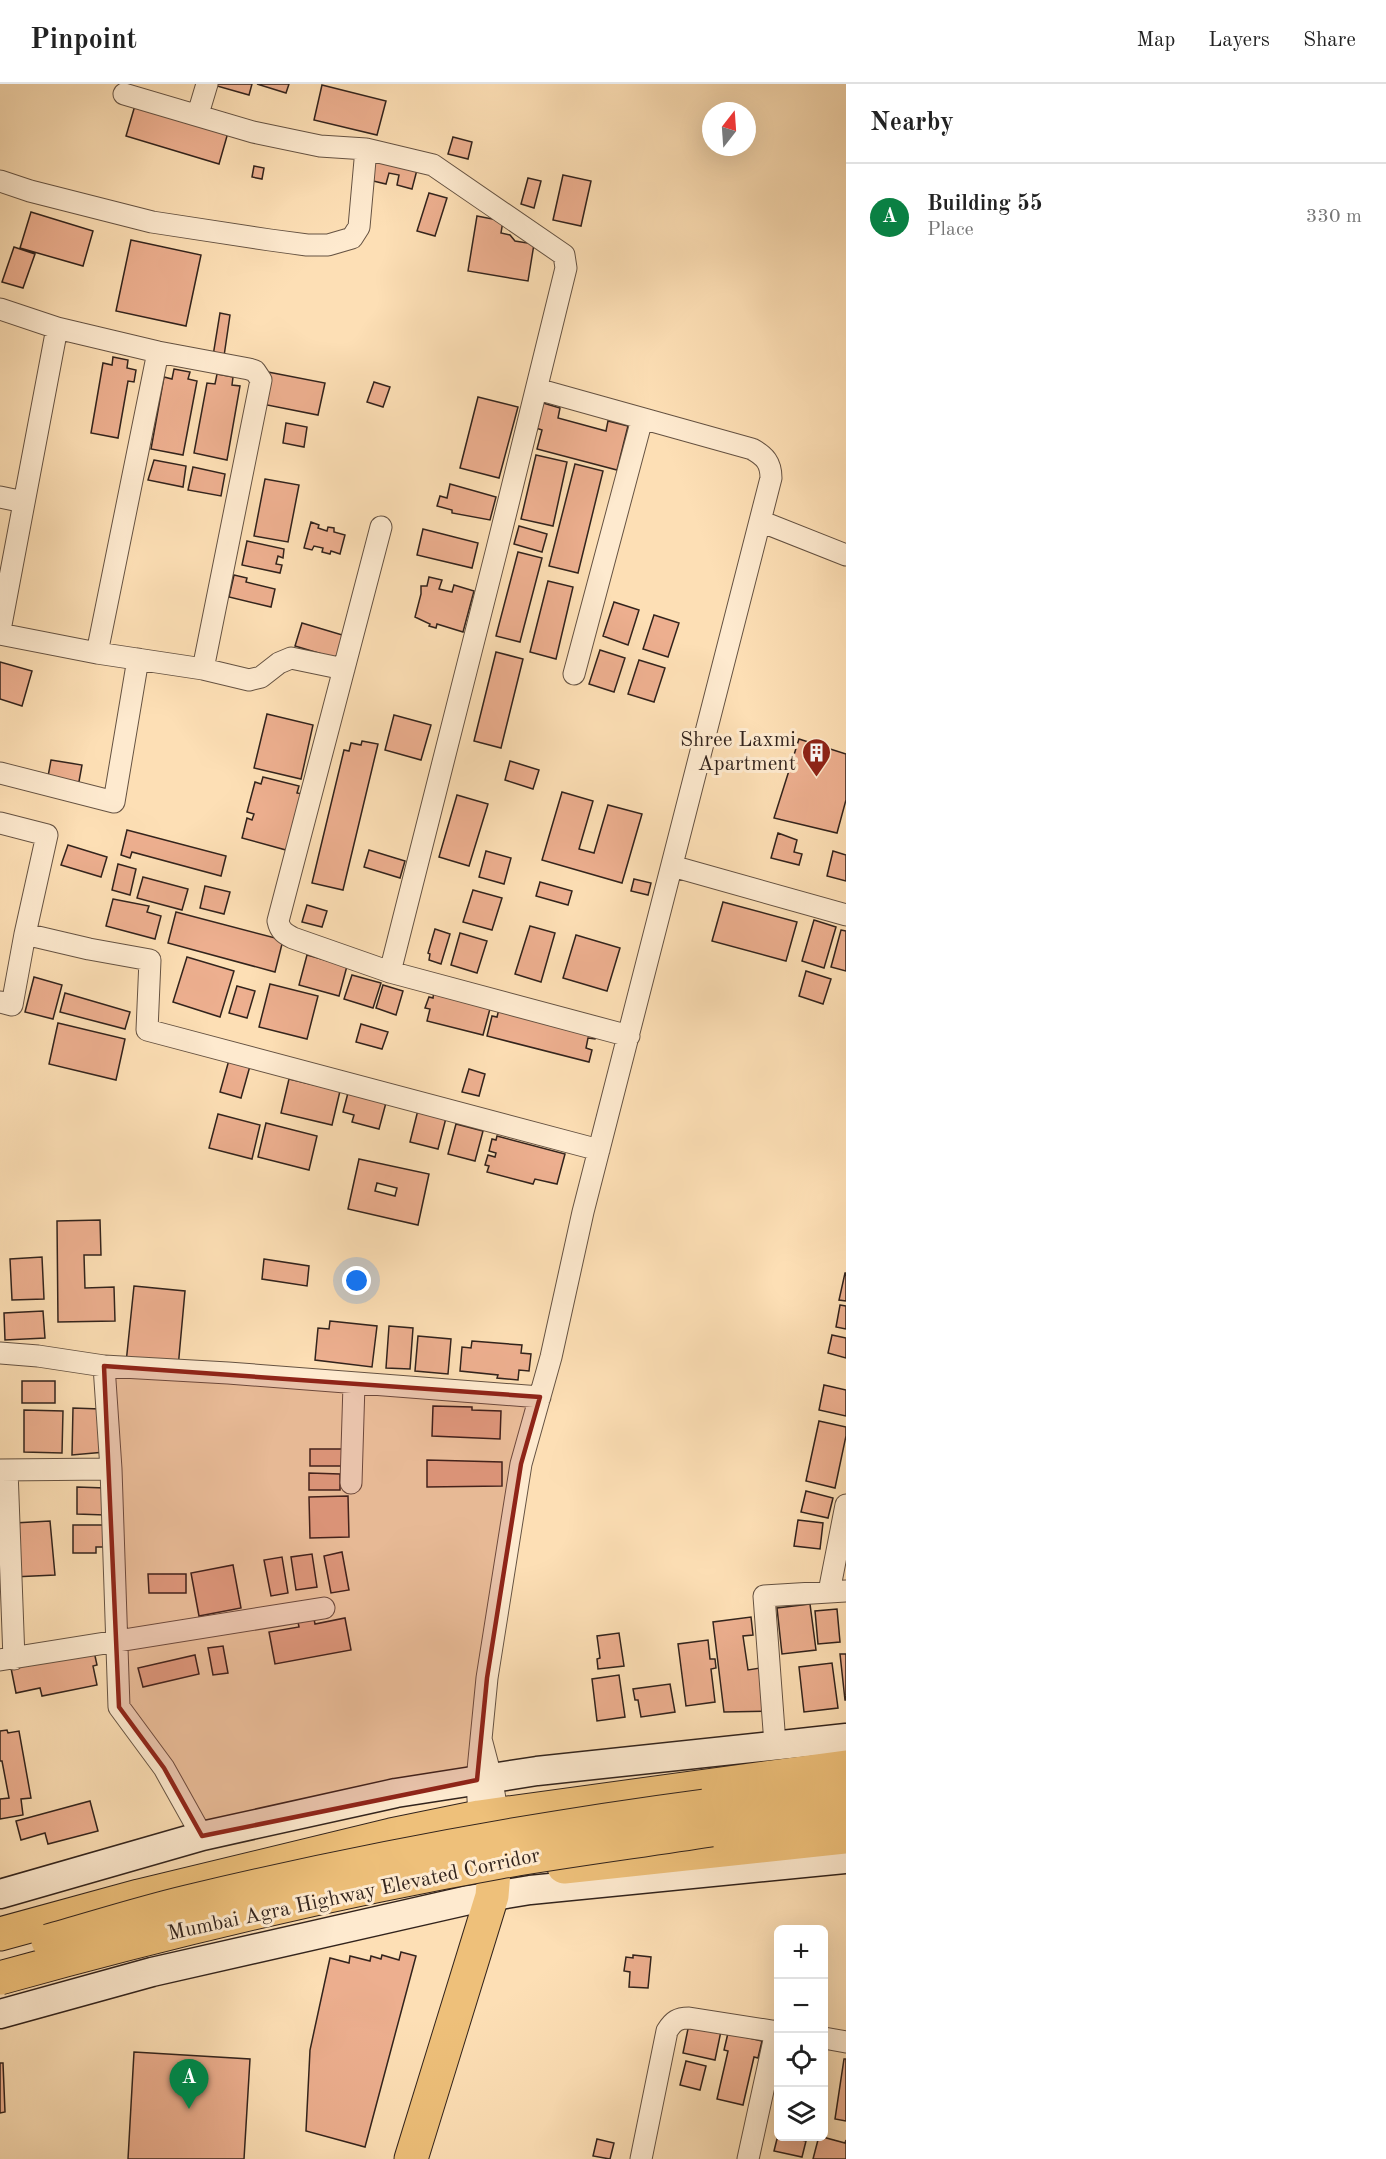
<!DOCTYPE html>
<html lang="en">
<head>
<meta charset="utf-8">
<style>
  :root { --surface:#fff; --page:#f6f6f6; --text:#222; --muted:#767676; --line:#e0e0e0; --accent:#0b8043 }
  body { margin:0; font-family:"Old Standard TT",serif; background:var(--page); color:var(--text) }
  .controls { position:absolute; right:18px; bottom:18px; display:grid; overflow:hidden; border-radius:9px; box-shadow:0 6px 24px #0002 }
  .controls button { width:54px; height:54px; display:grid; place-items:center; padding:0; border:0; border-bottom:2px solid var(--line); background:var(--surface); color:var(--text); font:30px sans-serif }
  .compass { position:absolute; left:702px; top:18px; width:54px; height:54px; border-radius:50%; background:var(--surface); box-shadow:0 6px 24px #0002; rotate:17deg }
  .you { position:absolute; left:357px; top:1197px; width:21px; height:21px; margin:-15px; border:4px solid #fff; border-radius:50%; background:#1a73e8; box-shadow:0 0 0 9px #1a73e833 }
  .badge { display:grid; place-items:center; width:39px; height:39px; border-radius:50%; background:var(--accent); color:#fff; font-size:20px; font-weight:700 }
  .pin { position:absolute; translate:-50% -50px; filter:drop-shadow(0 2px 3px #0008) }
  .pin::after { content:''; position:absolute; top:32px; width:21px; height:18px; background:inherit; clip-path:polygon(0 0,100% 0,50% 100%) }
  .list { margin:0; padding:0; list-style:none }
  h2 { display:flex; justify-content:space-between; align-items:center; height:78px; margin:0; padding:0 24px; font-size:26px }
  h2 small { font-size:20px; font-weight:400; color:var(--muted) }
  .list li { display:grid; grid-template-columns:39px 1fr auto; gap:18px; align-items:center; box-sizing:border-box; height:108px; padding:0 24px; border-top:2px solid var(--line) }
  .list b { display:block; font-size:22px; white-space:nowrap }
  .list p { margin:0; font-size:20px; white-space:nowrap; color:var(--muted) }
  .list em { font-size:20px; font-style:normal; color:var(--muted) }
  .icon { flex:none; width:33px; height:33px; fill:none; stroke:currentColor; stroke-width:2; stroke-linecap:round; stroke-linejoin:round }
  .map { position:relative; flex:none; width:846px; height:2075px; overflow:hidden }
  header { display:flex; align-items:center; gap:36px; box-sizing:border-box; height:84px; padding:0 30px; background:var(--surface); border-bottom:2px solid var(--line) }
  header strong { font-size:28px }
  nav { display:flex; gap:33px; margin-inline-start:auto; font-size:21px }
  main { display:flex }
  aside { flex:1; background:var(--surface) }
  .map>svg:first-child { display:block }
  .building { fill:#edaf8f; stroke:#32231c; stroke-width:1.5; fill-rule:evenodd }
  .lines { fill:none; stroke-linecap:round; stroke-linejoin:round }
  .street-casing { stroke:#655242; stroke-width:23 }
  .secondary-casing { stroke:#32231c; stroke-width:31 }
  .primary-casing { stroke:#32231c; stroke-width:35 }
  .highway-casing { stroke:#32231c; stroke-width:35 }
  .street { stroke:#feeacf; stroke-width:21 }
  .secondary { stroke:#feeacf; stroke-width:28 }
  .primary { stroke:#eec07a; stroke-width:33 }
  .highway { stroke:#eec07a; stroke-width:33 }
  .highway-bridge-casing { stroke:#32231c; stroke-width:35; stroke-linecap:butt }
  .highway-bridge { stroke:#eec07a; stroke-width:33 }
  .marked { fill:#8f2418; fill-opacity:0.2; stroke:#8f2418; stroke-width:4.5; stroke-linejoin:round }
  .labels { text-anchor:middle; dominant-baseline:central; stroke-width:6; stroke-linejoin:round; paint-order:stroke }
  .poi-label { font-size:21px; fill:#32231c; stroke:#feeacf; text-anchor:end }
  .street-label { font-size:21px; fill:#32231c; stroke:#feeacf }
</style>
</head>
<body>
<header>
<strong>Pinpoint</strong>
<nav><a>Map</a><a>Layers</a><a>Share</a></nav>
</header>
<main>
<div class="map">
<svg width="846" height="2075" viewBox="0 0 846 2075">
  <rect width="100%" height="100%" fill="#fddfb5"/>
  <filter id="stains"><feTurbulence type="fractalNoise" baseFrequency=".00333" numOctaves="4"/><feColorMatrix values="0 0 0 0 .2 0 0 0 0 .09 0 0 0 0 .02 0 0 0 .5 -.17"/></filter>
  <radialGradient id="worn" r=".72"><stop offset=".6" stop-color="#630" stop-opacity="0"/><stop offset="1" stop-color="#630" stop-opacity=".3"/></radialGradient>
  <!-- building -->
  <path class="building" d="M217,0H252L249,11L217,2Z
    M257,0H289L286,9Z
    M322,1L386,17L377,51L314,36Z
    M136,18L229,45L219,80L126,52Z
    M453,53L472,58L468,75L448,70Z
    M376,71L418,82L412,105L397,101L399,91L389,89L386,100L369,96Z
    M254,82L264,84L262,95L252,93Z
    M563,91L591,97L581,142L553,136Z
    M528,94L541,97L534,124L521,120Z
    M429,109L447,114L435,152L417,147Z
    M31,128L93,147L83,182L20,164Z
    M477,132L503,137L501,149L510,151L515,157L534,160L528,197L468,187Z
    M131,156L201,171L186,242L116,227Z
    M14,163L35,170L23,204L2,198Z
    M220,229L230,231L223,279L212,278Z
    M113,273L128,276L127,284L136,286L134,298L128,297L118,354L91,349L103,279L112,281Z
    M174,285L190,288L188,295L197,297L183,371L151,365L164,293L172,295Z
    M268,288L325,299L318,331L262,320Z
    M217,290L233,293L232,301L240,302L227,376L194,369L207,299L215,300Z
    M374,298L390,303L383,323L367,318Z
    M478,313L518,323L499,394L460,384Z
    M543,319L560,324L558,334L606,347L608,337L628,342L617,386L537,365L542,346L536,344Z
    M286,339L307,343L304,363L283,359Z
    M536,371L567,378L553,442L521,435Z
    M154,376L186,382L183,403L148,396Z
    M575,380L603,387L578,489L549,482Z
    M193,383L225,390L221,412L188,406Z
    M265,395L299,401L288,458L254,452Z
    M450,400L496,413L490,436L452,429V426L437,422L440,412L447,414Z
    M311,438L319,441L318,444L327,447L328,443L334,444V448L345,451L340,470L331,467L330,470L322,468L323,464L314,462L312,466L304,464Z
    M519,442L547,450L542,468L514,460Z
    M423,445L478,459L472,484L417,471Z
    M247,457L284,465L283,474L278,472L276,480L282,481L280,489L242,481Z
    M518,468L542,474L520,558L496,552Z
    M234,491L247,494L246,498L275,505L271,523L229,513Z
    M429,493L442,496L439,505L452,508L454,501L474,507L463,548L437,540L436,544L429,542L430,540L415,533L421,510V502H427Z
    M548,497L573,503L556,575L530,568Z
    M614,518L639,526L628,561L603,552Z
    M654,531L679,539L668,573L643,565Z
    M302,539L349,553L342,576L295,562Z
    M600,566L625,574L614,608L589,600Z
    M496,568L523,575L501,664L474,657Z
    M639,576L665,584L654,618L628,610Z
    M0,578L32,587L22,622L0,615Z
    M267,630L313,641L301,695L254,684Z
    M394,631L431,641L421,676L385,666Z
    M799,655L846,670V716L837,749L774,734Z
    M362,657L378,660L343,806L312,799L344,666L349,667L351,659L361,661Z
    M51,676L82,681L78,703L47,698Z
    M510,677L539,686L533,705L505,696Z
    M263,693L299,702L297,709L308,711L286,766L242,754L247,734L252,736L254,730L247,728L255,698L261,700Z
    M562,708L593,717L579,765L594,769L608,721L642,730L622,799L542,776Z
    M457,711L488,720L469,782L439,773Z
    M127,746L226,772L221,792L132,768L130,774L121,771Z
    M778,749L797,756L794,768L802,770L799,781L771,774Z
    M68,761L107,773L101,793L61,781Z
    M369,766L405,777L400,794L364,783Z
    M486,767L511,774L504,800L479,793Z
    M833,767L846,771V797L827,792Z
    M118,780L136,785L130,811L112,806Z
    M143,793L188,805L182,826L137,814Z
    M634,795L651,799L648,811L631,807Z
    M540,798L572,807L568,821L536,812Z
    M205,802L230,808L224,830L200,824Z
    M473,806L502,814L492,846L463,838Z
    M113,815L149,822L147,828L161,832L155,855L106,842Z
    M723,818L797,838L786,877L712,857Z
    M307,821L327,827L322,843L302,838Z
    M176,828L283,856L275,888L168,859Z
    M814,836L836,843L824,884L802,877Z
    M530,842L555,849L541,898L515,890Z
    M435,845L450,850L441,880L429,876L430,870L428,869Z
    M841,846L846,847V887L831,883Z
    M460,849L487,857L477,889L451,881Z
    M576,851L620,864L607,907L563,894Z
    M307,871L347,882L339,912L299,901Z
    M187,873L234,887L220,933L173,918Z
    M806,887L831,895L823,920L799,912Z
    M352,891L381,899L373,924L344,915Z
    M34,893L62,901L53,935L25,928Z
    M270,900L318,912L307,955L259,943Z
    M383,901L403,907L396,931L376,924Z
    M237,902L255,907L247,934L229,929Z
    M434,906L491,921L483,951L427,937L430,925L425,924L429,913L433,914Z
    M65,909L130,928L125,945L60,928Z
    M500,921L597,946L595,955L588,954L586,964L592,966L589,978L487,952L492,932L497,933Z
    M58,939L125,955L116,996L49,980Z
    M361,940L388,948L382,965L356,958Z
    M229,976L250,982L241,1014L220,1008Z
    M469,985L485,990L479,1012L462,1008Z
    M289,995L340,1007L332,1041L281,1029Z
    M349,1005L387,1015L379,1045L352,1038L354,1031L343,1028Z
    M418,1026L446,1034L438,1065L410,1058Z
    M218,1030L260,1041L252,1075L209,1064Z
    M266,1039L317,1052L309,1086L258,1073Z
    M456,1040L483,1047L475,1077L448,1070Z
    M497,1052L565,1070L557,1100L535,1095L533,1100L487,1088L489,1082L485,1081L488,1071L495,1073L496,1069L489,1067L492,1055L496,1056Z
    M359,1075L429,1090L418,1141L348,1125ZM377,1099L397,1104L395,1112L375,1107Z
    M100,1136L101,1171H84L85,1204L114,1203L115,1237L58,1238L57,1137Z
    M42,1173L44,1215L12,1216L10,1175Z
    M264,1175L309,1182L307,1202L262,1195Z
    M845,1189H846V1217L839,1216Z
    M134,1202L185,1207L178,1284L126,1279Z
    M840,1221L846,1222V1245L836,1243Z
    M43,1227L45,1254L5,1256L4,1229Z
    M330,1237L377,1242L372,1283L315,1276L318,1244L329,1245Z
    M389,1242L413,1244L410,1285L386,1284Z
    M832,1251L846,1254V1274L828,1269Z
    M418,1252L451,1255L448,1290L415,1287Z
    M472,1257L522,1261L521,1269L531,1270L529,1287L519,1286L518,1296L497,1294L498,1291L460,1287L462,1263L471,1264Z
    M22,1297H55V1319H22Z
    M824,1301L846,1306V1332L819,1326Z
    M433,1322L472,1323V1326L501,1327L500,1355L432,1352Z
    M73,1324L100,1325L105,1368L72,1371Z
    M24,1326L63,1327L62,1369L24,1368Z
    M819,1337L846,1343V1352L835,1404L806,1397Z
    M310,1365H346V1382H310Z
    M427,1376L502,1378V1402L427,1403Z
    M309,1389L340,1390V1406H309Z
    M77,1403L105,1404V1431L77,1430Z
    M806,1407L833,1414L828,1434L801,1428Z
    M348,1412L349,1453L310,1454L309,1413Z
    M798,1436L823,1439L820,1465L794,1462Z
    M50,1437L55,1491L13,1493L14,1439Z
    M73,1441H110L109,1463H96V1469H73Z
    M342,1468L349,1506L331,1509L324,1472Z
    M312,1470L317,1503L296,1506L291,1473Z
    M282,1473L288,1509L271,1512L264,1476Z
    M233,1481L241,1524L199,1532L191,1489Z
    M148,1490H186V1509H149Z
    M810,1520L816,1566L782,1570L777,1524Z
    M837,1525L840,1558L818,1560L815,1527Z
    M751,1533L753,1551L743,1552L748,1586L760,1584L775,1627L724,1628L713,1538Z
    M345,1534L351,1566L275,1580L269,1548L299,1543L298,1538L314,1535L315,1540Z
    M619,1549L624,1582L598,1585L597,1575L600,1574L597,1552Z
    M708,1556L710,1575H715L716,1584L711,1585L715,1618L686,1622L678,1560Z
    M223,1562L228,1589L213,1591L208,1564Z
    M93,1563L97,1581L93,1582L97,1601L42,1612L40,1604L16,1609L10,1579Z
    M840,1570H846V1616H845Z
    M195,1571L199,1590L143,1603L138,1584Z
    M832,1579L838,1624L804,1628L799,1583Z
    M619,1591L625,1633L597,1637L592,1595Z
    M670,1600L675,1628L641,1633L638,1616H635L633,1605Z
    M7,1646L8,1649L19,1647L31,1714L21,1715L23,1731L0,1735V1715L9,1714L2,1677H0V1647Z
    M90,1717L98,1747L48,1760L45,1749L21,1756L16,1737Z
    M401,1868L416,1872L365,2063L306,2047L310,1966L330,1874L349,1879L350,1872L370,1877L371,1872L381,1875L382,1871L399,1876Z
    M633,1871L651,1873L648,1904L629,1903L630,1888L624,1887L626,1873L633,1874Z
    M689,1940L721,1947L715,1976L683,1969Z
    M728,1949L762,1957L758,1974L754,1973L743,2021L717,2015L728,1967L724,1966Z
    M134,1968L250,1975L244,2075H128Z
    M844,1975H846V2037L835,2035Z
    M686,1977L706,1982L700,2006L680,2001Z
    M0,1979H3L5,2028L0,2029Z
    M778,2051L806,2057L802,2073L774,2067Z
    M819,2052L845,2059L846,2056V2075H813Z
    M597,2055L614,2059L610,2075L593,2072Z"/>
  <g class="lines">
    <defs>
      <path id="street" d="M124,10L253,48L320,62L366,65L433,81L564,171L566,184C509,419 450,654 390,888
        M198,30L207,0
        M0,97L30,107L152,138L270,156L307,161H328L352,154L359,143L366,65
        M0,225L57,244L0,546
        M57,244L158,268L249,285L255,287L261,296L203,585
        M0,413L24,418
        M760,437L846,471
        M381,443L278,837C280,847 285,850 293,854L390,888L629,952
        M0,550L97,569L203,585L249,596L261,593L279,579L291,574L344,585
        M97,569L158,268
        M574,590L642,335
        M0,689L114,718L138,575
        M0,739L47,751L25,850L89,865L150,876L147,946L599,1066
        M672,782L846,831
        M0,918L12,921L25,850
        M0,1269L38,1272L104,1282L228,1289L540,1313
        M104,1282L111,1385L119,1623L164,1684L202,1752
        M0,1386L111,1385
        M7,1386L14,1575
        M351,1399L354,1300
        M829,1508L846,1421
        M0,1576L324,1524
        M481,1655L487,1594L521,1380L551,1273L583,1128L771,394C771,379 765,372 752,365L537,305
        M775,1660L764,1512L846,1507
        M479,1733L477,1696L481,1655L491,1693L498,1731
        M824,1954L846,1958
        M641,2075L667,1947C673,1937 678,1934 689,1934L778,1948
        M748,2075L776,1947"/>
      <path id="secondary" d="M0,1810L202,1752L396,1709L537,1687L846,1654
        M0,1930L152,1888L469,1816L530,1806L846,1775"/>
      <path id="primary" d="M564,1783L846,1753
        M0,1850L139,1812L391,1751L479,1733L846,1683
        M411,2075L492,1812L497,1750"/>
      <path id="highway" d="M704,1722L846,1705
        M711,1746L846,1731"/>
    </defs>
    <!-- street casing -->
    <use href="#street" class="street-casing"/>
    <!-- secondary casing -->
    <use href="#secondary" class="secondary-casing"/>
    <!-- primary casing -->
    <use href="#primary" class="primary-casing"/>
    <!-- highway casing -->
    <use href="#highway" class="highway-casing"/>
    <!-- street -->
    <use href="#street" class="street"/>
    <!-- secondary -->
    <use href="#secondary" class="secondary"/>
    <!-- primary -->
    <use href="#primary" class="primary"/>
    <!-- highway -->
    <use href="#highway" class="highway"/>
    <defs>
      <path id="highway-bridge" d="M48,1857C94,1844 141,1829 187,1818C358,1777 530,1745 704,1722
        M0,1894C165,1848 331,1808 500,1778C570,1766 640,1757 711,1746"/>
    </defs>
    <!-- highway-bridge casing -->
    <use href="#highway-bridge" class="highway-bridge-casing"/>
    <!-- highway-bridge -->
    <use href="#highway-bridge" class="highway-bridge"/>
  </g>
  <!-- marked area -->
  <path class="marked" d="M104,1282L540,1313L521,1380L487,1594L477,1696L202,1752L164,1684L119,1623Z"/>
  <!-- icons -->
  <defs>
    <symbol id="building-pin" viewBox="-11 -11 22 30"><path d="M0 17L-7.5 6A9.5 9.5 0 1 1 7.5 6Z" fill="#8f2418" stroke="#feeacf"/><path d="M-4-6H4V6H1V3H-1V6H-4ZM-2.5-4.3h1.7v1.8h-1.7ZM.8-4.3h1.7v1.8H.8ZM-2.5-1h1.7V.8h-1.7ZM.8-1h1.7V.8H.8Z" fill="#fff"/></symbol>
  </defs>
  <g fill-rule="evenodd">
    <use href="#building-pin" x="800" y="652" width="33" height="45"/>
  </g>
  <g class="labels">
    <!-- poi labels -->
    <g class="poi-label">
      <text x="796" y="656">Shree Laxmi<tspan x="796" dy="24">Apartment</tspan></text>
    </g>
    <!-- street labels -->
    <g class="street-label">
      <text transform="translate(354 1811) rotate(-12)">Mumbai Agra Highway Elevated Corridor</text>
    </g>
  </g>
  <rect width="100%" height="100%" filter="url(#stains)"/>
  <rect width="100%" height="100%" fill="url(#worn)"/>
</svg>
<div class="controls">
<button>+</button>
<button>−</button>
<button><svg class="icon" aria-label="locate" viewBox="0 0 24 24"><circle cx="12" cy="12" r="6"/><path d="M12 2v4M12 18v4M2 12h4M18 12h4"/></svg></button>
<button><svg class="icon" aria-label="layers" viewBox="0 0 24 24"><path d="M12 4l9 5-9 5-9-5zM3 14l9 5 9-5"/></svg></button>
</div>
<svg class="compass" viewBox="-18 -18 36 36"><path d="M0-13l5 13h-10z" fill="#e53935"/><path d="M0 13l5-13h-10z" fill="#767676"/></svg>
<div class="you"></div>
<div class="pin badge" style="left:189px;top:2025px">A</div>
</div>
<aside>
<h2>Nearby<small></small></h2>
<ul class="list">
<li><span class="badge">A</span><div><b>Building 55</b><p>Place</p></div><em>330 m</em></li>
</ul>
</aside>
</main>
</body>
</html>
